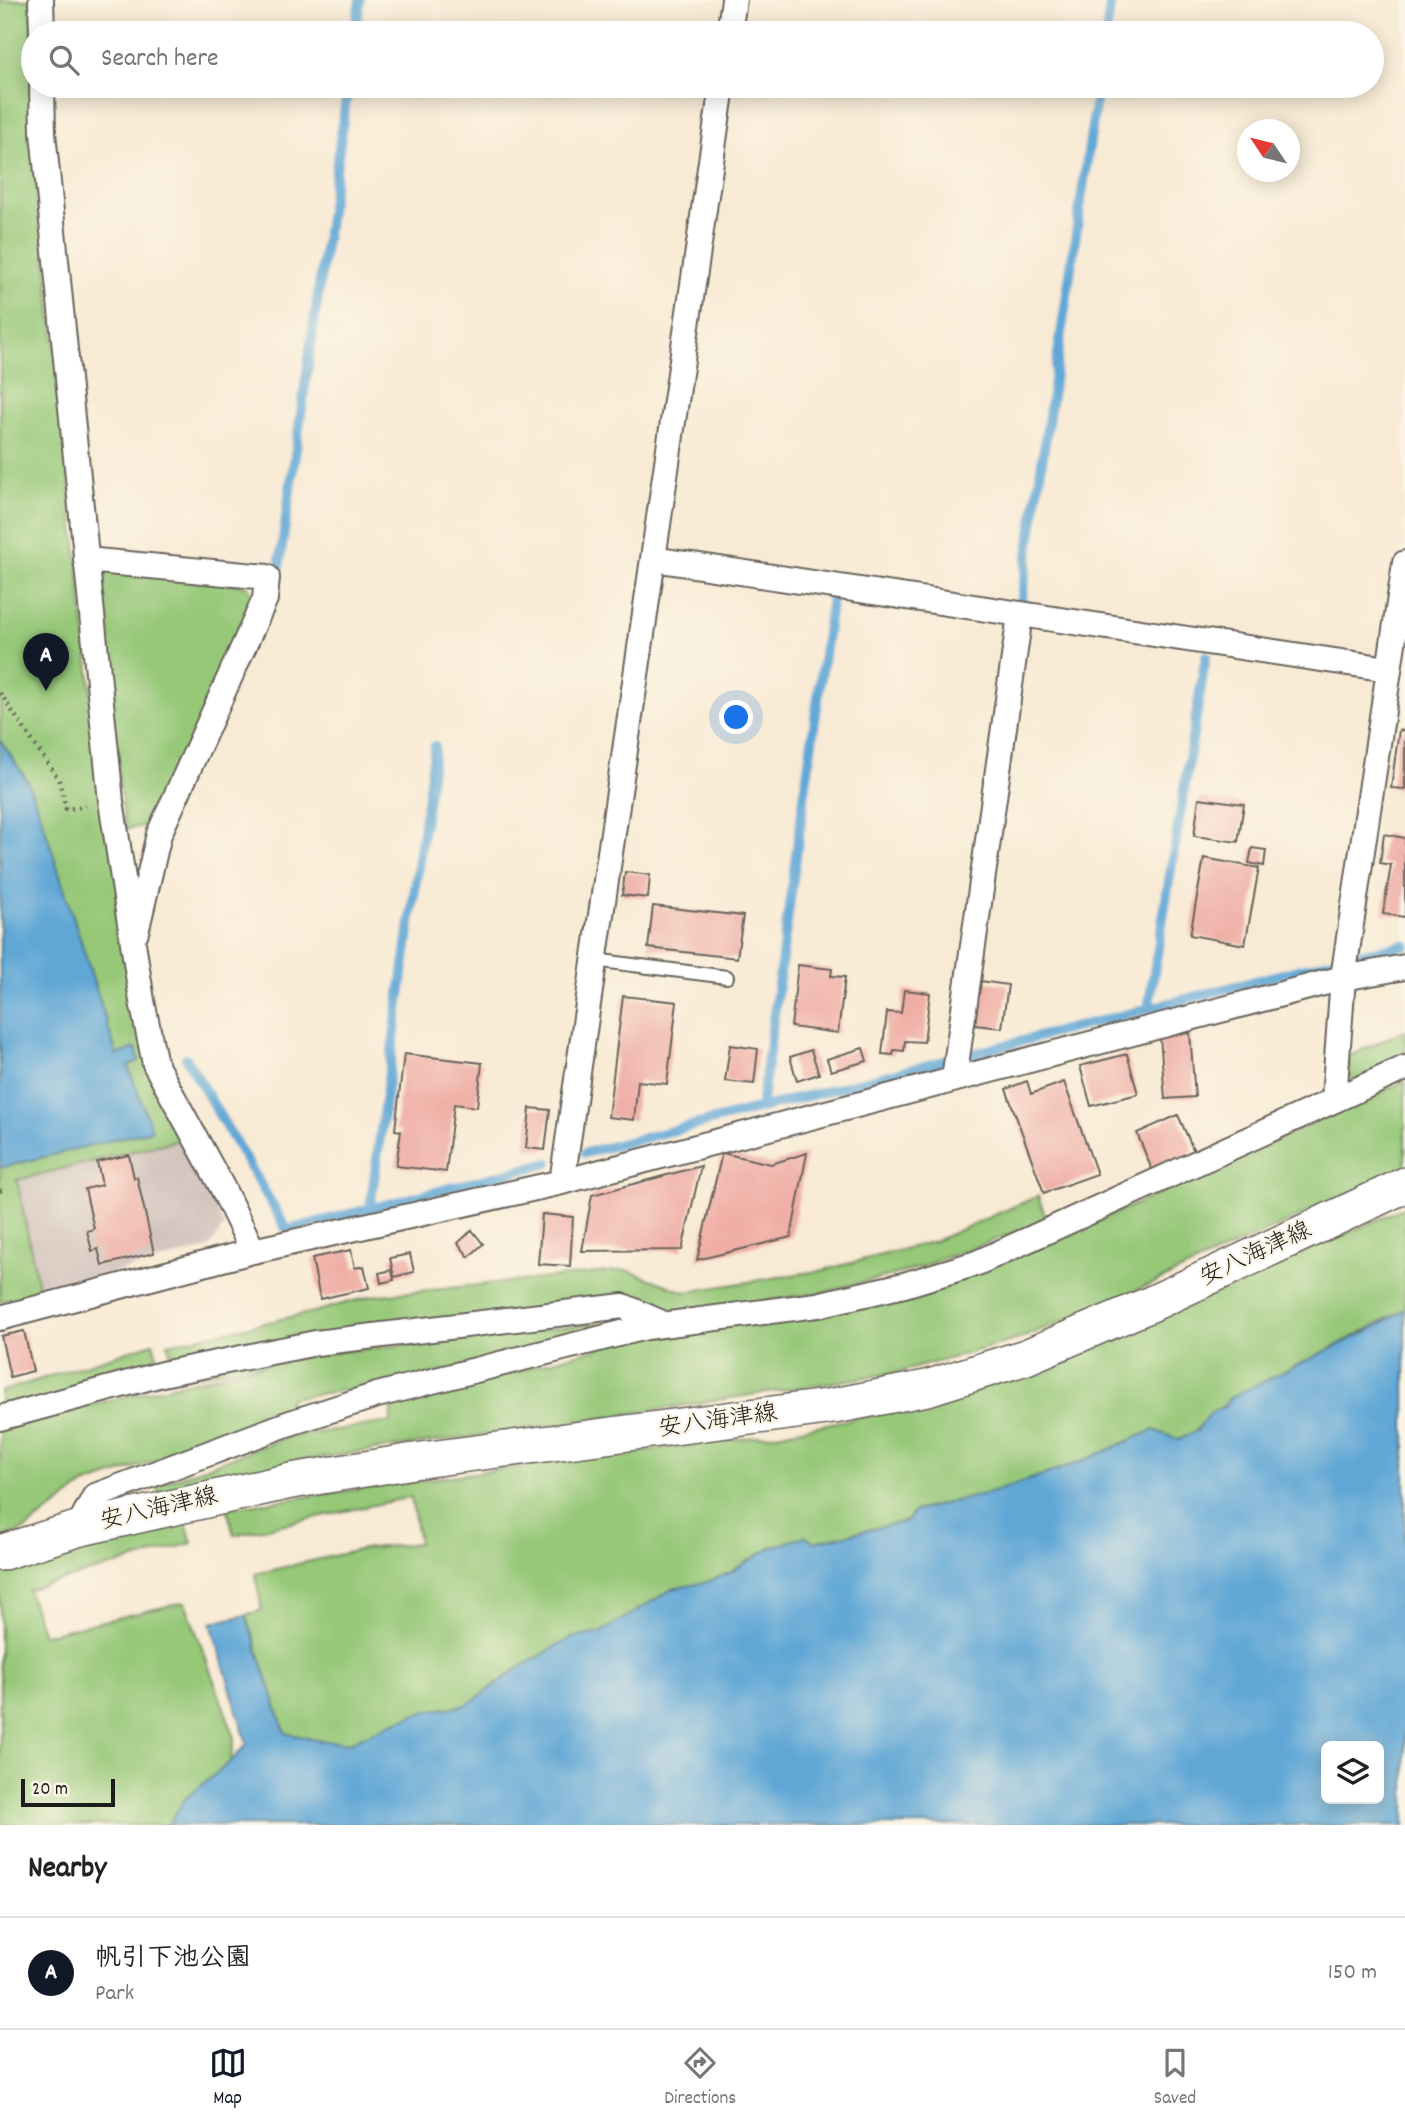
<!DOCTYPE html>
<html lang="en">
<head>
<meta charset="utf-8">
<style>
  :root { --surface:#fff; --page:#f2f2f2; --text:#222; --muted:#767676; --line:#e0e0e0; --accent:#111827 }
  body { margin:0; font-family:Dekko,"Klee One",sans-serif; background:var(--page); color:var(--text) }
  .controls { position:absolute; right:21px; bottom:21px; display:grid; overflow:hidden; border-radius:10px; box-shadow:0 4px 18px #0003 }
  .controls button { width:63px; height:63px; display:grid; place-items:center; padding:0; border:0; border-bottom:2px solid var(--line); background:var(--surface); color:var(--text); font:35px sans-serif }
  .compass { position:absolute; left:1237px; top:119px; width:63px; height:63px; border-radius:50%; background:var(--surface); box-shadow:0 4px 18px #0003; rotate:305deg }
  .scale { position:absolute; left:21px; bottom:18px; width:94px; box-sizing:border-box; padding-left:7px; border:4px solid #1c1c1c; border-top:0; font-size:19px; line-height:24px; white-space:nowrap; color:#1c1c1c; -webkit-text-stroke:5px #fcf5e5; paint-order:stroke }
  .you { position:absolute; left:737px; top:718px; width:24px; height:24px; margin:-18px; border:5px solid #fff; border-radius:50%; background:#1a73e8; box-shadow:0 0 0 10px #1a73e833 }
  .badge { display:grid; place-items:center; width:46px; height:46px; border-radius:50%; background:var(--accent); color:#fff; font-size:23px; font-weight:700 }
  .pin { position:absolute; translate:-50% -58px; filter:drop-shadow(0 2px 4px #0008) }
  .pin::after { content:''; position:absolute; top:37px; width:24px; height:21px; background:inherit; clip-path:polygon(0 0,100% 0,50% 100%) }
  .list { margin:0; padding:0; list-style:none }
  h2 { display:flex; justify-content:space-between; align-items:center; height:91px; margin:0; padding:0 28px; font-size:30px }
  h2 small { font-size:23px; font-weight:400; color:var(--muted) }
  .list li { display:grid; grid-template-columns:46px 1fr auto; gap:21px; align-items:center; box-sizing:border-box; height:112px; padding:0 28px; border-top:2px solid var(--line) }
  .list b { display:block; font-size:26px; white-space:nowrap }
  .list p { margin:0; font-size:23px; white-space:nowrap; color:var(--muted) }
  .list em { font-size:23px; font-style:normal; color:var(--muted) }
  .icon { flex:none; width:38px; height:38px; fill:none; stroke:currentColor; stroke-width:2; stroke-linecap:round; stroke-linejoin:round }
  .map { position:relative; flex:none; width:1405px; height:1825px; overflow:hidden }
  .search { position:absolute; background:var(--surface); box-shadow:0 4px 18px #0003; left:21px; right:21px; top:21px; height:77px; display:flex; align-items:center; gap:18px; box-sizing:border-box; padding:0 24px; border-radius:38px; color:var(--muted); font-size:26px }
  .sheet { height:203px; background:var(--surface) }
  nav { display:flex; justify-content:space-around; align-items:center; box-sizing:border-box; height:98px; border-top:2px solid var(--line); background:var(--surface); font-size:19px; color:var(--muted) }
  nav a { display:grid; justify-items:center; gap:4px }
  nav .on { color:var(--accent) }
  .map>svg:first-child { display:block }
  .industrial { fill:#cfc0ba }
  .green { fill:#96c878; stroke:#59724a; stroke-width:2 }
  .water { fill:#60a7d6; stroke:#3e6279; stroke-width:2; fill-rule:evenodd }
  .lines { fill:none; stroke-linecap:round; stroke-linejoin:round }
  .stream { stroke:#60a7d6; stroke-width:10 }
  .building { fill:#efaea6 }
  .lane-casing { stroke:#69645c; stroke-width:16 }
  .street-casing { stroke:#69645c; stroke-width:28 }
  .secondary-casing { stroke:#69645c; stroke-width:38 }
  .path { stroke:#69645c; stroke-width:4.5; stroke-dasharray:2 5; stroke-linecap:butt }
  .lane { stroke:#fff; stroke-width:12 }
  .street { stroke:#fff; stroke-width:24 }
  .secondary { stroke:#fff; stroke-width:35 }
  .labels { text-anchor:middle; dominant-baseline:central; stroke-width:5; stroke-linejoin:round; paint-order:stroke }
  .street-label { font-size:24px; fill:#1c1c1c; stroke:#fcf5e5 }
</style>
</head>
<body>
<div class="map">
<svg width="1405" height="1825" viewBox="0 0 1405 1825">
  <rect width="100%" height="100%" fill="#fcf5e5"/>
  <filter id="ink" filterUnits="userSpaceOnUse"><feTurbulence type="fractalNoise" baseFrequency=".0143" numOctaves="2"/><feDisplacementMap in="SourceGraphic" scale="14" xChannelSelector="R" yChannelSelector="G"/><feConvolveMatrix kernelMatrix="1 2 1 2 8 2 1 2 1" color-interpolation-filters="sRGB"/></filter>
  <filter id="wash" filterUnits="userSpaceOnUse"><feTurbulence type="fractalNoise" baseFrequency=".00686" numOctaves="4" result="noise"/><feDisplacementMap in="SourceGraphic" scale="28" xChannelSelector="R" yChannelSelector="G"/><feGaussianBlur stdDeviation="1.57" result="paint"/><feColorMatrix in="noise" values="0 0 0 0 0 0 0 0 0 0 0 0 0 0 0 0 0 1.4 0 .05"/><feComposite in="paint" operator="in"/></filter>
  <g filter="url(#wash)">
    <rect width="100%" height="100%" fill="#f8ead4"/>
    <!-- industrial -->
    <path class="industrial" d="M182,1139L224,1226L209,1248L39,1291L17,1180Z"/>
    <!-- green -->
    <path class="green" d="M0,0H32L33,137L105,822L182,1139L17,1180L39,1291L0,1302Z
      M107,568L248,586L254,598L152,825L125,829L96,579Z
      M1405,1030V1058L1354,1081L1348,1075L1349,1056Z
      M1405,1081V1168L1154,1283L1019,1339L900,1372L556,1425L302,1460L159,1493L157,1485L288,1437L391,1422L392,1407L636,1337L1031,1252Z
      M1038,1196L1047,1221L909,1271L820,1293L673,1314L631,1297L0,1411V1392L153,1343L158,1359L171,1356L168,1344L314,1312L371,1296L627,1270L685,1292L824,1270L935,1241Z
      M1405,1207V1309L1210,1413L1196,1431L1179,1440L1154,1430L1078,1463L993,1492L915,1511L907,1521L814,1542L805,1537L770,1548L729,1573L636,1613L600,1634L571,1638L517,1669L467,1705L426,1711L390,1724L350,1743L316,1740L285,1733L246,1615L262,1610L255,1574L363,1549L419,1543L411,1497L234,1535L227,1508L544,1463L771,1435L923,1405L1160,1317Z
      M629,1320L404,1382L289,1398L292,1414L84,1485L26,1529L0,1539V1431L8,1428L115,1399L309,1355Z
      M185,1519L192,1543L28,1590L43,1635L185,1602L235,1738L230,1762L185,1799L168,1825H0V1571Z"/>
    <!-- water -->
    <path class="water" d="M0,740L27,780L45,828L117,1055L136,1048L139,1061L128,1066L152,1130L0,1168Z
      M1405,1309V1825H168L185,1799L230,1762L247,1744L211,1623L246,1615L285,1733L316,1740L350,1743L390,1724L426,1711L467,1705L517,1669L571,1638L600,1633L672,1589L707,1582L729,1573L770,1548L805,1536L815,1542L907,1521L915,1511L993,1492L1078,1463L1154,1430L1179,1440L1196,1431L1210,1413L1224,1407L1229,1398L1374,1328ZM1326,1746H1379V1799H1326Z"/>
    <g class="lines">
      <!-- stream -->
      <path class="stream" d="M355,33L360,0
        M1106,33L1111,0
        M279,567L348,86
        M1021,603L1098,86
        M1360,954L1405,945
        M1148,1009L1206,656
        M968,1055L1333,961
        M186,1058L287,1230L548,1163
        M761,1108L832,597
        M585,1153L944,1061
        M370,1208L435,746"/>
    </g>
    <g id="blocks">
      <!-- building -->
      <path class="building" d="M1399,730L1405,731V789L1391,788Z
        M1199,798L1244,804L1238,842L1194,836Z
        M1384,834L1405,838V917L1383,914L1391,865L1380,863Z
        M1252,848L1266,850L1264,866L1249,863Z
        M1204,858L1259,868L1245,945L1190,935Z
        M625,872L650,875L648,898L622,895Z
        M653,906L743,916L737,958L648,948Z
        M798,965L832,969L831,976L845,977L838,1033L791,1027Z
        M980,981L1008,985L1002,1028L975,1025Z
        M904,990L930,993L924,1042L905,1041L904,1051L894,1050L893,1055L882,1054L887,1012L901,1013Z
        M623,996L677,1002L667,1084L638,1081L634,1120L608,1117Z
        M1190,1033L1195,1097L1165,1099L1160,1036Z
        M730,1045L758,1049L754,1084L725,1081Z
        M863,1048L867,1061L831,1071L827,1059Z
        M811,1050L819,1074L797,1081L790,1057Z
        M404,1054L482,1063L477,1107L454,1104L446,1172L396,1166L401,1131L395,1130Z
        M1127,1054L1138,1094L1091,1106L1080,1066Z
        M1027,1081L1031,1094L1064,1082L1097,1174L1044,1193L1006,1089Z
        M530,1108L550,1110L545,1150L526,1148Z
        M1178,1115L1194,1151L1152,1170L1137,1133Z
        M722,1153L771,1164L807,1153L791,1237L697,1260Z
        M129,1155L134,1178L137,1177L154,1253L102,1265L98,1249L92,1251L87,1231L94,1229L85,1189L102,1185L97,1162Z
        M701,1166L682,1250L582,1251L592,1195Z
        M542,1214L573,1217L570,1266L538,1264Z
        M472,1230L483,1244L469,1257L458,1243Z
        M351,1250L355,1268L364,1266L369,1288L320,1299L312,1258Z
        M410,1254L414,1272L394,1277L390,1258Z
        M392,1270L394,1280L381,1283L379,1273Z
        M24,1331L33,1371L10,1377L1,1336Z"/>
    </g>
  </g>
  <g filter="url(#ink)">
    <use href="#blocks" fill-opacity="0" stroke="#69645c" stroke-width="2"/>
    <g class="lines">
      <defs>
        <path id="lane" d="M594,960L727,977"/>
        <path id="street" d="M41,0L42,33
          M729,33L734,0
          M42,86L43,133L111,801L142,1001L155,1064L222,1187L253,1251
          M653,559L1388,669
          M86,560L267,577L265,599L159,834L136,932
          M954,1079L1020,615
          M1334,1099L1343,978L1405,563
          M562,1182L722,86
          M0,1318L253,1251L562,1182L1343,978L1405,967
          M0,1418L162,1374L316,1343L623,1306L664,1324
          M77,1529L95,1496L287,1424L377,1395L646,1327L817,1305L904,1285L977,1263L1405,1068"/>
        <path id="secondary" d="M0,1553L77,1529L291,1481L414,1461L834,1406L927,1388L1026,1357L1151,1304L1405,1185"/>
      </defs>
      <!-- lane casing -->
      <use href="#lane" class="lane-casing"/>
      <!-- street casing -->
      <use href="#street" class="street-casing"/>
      <!-- secondary casing -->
      <use href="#secondary" class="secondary-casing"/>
      <!-- path -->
      <path class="path" d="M0,693L59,780L66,809L86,806
        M0,1191L5,1190"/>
      <!-- lane -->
      <use href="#lane" class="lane"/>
      <!-- street -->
      <use href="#street" class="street"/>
      <!-- secondary -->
      <use href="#secondary" class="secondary"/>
    </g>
  </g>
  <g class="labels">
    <!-- street labels -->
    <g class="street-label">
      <text transform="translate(1256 1255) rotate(-25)">安八海津線</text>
      <text transform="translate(718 1422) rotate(-8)">安八海津線</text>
      <text transform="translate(159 1510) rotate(-13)">安八海津線</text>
    </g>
  </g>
</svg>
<div class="controls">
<button><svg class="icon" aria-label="layers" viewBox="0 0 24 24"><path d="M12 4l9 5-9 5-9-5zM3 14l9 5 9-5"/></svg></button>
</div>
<svg class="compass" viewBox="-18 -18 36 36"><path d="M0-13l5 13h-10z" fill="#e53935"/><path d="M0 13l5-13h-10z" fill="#767676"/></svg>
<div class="scale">20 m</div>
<div class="you"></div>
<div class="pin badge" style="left:46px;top:691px">A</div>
<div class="search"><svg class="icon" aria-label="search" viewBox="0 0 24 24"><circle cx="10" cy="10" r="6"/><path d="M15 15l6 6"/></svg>Search here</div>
</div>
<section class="sheet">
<h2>Nearby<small></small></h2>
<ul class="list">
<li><span class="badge">A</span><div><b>帆引下池公園</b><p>Park</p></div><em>150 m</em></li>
</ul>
</section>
<nav>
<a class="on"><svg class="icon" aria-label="map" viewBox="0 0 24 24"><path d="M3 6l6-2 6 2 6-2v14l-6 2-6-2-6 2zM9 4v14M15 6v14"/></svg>Map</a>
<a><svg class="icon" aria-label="directions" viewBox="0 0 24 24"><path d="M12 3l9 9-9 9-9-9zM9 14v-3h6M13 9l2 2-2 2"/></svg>Directions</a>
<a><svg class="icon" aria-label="saved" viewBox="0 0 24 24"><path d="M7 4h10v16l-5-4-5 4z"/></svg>Saved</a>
</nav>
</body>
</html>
